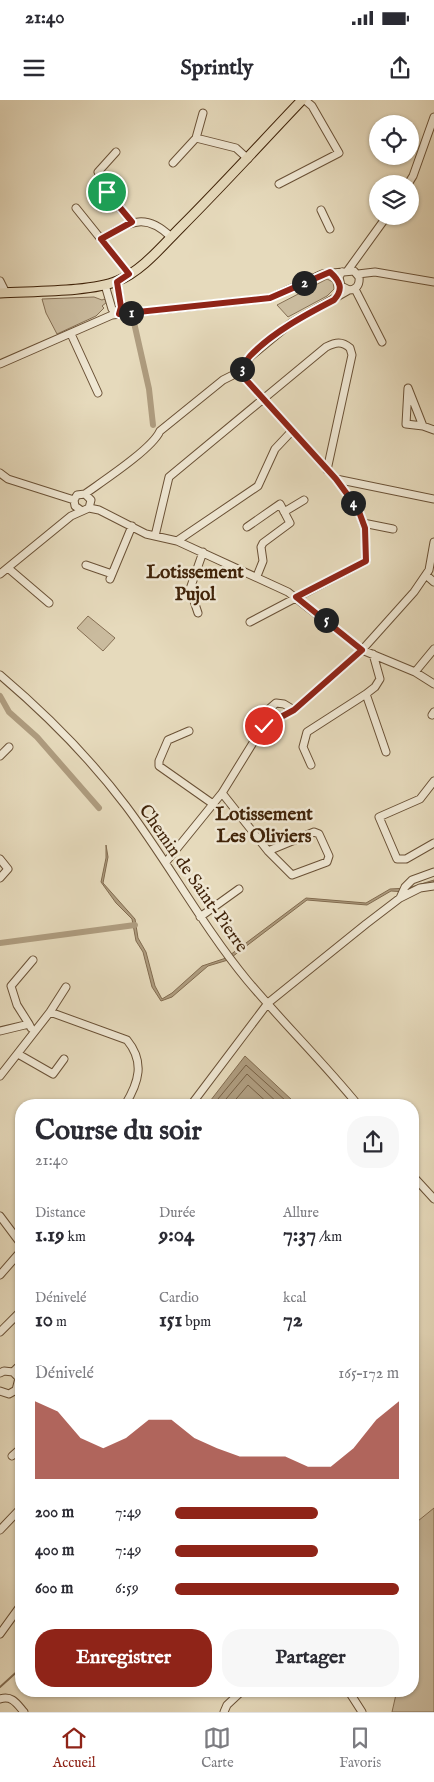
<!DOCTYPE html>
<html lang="fr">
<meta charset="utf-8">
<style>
:root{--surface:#fff;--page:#f7f7f7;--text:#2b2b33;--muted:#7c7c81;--line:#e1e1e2;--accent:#8f2418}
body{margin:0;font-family:"IM FELL English",serif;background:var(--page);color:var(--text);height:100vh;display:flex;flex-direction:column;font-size:19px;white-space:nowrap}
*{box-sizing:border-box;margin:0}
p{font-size:16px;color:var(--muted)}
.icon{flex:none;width:28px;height:28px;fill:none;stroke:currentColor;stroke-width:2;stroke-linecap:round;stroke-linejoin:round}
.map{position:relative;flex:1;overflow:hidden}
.details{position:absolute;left:15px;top:999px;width:404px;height:598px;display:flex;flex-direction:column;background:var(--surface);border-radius:20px;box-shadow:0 1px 4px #0004}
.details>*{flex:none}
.tools{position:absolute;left:369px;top:15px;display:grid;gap:10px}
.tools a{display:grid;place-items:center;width:50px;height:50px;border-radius:50%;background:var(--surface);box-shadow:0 1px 4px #0004;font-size:25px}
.pin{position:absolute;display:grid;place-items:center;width:42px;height:42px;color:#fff;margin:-21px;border:2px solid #fff;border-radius:50%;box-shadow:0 1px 5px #0007}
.km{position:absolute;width:25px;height:25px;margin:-12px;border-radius:50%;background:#222;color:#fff;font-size:14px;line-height:25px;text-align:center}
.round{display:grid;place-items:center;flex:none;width:52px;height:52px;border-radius:20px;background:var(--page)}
.headline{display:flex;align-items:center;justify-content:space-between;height:85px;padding:0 20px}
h1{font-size:28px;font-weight:700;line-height:38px}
.figures{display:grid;grid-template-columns:repeat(3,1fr);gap:8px;height:85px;padding:5px 20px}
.figures div{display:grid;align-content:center}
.figures b{font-size:21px;font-weight:700}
.figures small{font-size:14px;font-weight:400}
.figures p{font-size:14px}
.chart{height:140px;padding:10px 20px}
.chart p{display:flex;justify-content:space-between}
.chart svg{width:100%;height:90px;margin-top:5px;fill:var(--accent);opacity:.7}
.button{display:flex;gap:10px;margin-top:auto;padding:10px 20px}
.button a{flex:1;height:58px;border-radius:20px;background:var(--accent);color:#fff;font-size:20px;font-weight:700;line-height:58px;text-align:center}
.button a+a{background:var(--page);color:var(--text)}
ul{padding:0 20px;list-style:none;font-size:16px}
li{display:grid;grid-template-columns:80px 60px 1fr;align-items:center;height:38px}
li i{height:12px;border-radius:6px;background:var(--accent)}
.status{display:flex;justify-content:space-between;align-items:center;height:35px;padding:0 25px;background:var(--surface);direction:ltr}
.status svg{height:14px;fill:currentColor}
header{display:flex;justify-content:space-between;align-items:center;height:65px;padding:0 20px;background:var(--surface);font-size:22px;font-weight:700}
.menu{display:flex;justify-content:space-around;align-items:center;height:70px;border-top:1px solid var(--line);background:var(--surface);font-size:14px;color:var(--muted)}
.menu a{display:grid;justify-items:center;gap:2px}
.menu .active{color:var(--accent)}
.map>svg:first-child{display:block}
.green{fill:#cabb9e;stroke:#856f54}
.water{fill:#ae9c7f;stroke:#826c50}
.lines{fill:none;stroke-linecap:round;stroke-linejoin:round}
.shore{stroke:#776044;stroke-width:1}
.stream{stroke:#826c50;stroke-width:2}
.canal{stroke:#ae9c7f;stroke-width:6}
.minor-casing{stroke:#6a5136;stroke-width:9}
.major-casing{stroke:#402309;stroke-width:11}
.minor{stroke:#efe7d3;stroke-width:7}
.major{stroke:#e6dabc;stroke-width:9}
.route-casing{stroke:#fff;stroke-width:10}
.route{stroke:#8f2418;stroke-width:6}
.labels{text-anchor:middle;stroke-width:5;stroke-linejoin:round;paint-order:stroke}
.street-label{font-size:18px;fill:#402309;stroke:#efe7d3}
.neighbourhood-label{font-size:19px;font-weight:bold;fill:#402309;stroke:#efe7d3}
</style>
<div class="status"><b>21:40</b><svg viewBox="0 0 49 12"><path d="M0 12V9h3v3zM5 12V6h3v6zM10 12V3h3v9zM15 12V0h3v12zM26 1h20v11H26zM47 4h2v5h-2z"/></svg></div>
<header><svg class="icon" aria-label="menu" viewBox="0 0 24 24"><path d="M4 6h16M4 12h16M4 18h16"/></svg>Sprintly<svg class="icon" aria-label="share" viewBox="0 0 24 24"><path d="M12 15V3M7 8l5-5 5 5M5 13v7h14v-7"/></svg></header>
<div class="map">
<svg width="434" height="1612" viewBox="0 0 434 1612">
<rect width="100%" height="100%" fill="#e6dabc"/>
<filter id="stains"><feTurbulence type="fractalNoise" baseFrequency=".004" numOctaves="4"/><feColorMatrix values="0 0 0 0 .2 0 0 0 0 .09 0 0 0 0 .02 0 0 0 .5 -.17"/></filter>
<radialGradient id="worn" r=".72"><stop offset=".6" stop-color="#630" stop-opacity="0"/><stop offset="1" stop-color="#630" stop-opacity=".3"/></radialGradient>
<!-- green -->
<path class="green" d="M327 179 333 182 334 189 327 196 288 217 277 205Z
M94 197 102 200 104 199 107 202 102 206 104 208 96 216 57 234 46 213 42 199Z
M88 516 115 538 103 551 77 528Z
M434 1408V1612H392L397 1590H412L413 1425Z"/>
<!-- water -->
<path class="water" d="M106 745 108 757 103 783 135 819 138 838 146 852 155 886 162 899 172 893 202 866 226 858 306 798 366 803 390 789 408 788 434 780V782L406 792 391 791 367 805 307 800 228 860 208 866 172 897 161 901 152 887 143 852 136 841 132 819 116 803 101 782 106 758Z
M245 956 293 1001 290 1005H207Z"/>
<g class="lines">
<!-- shore -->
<path class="shore" d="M213 1005 246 965 286 1001V1005
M221 1005 247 974 280 1005
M231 1005 248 985 270 1005"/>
<!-- stream -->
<path class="stream" d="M0 1587 21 1568"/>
<!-- canal -->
<path class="canal" d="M133 218 149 289 153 325
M0 596 9 612 37 637 99 708
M0 843 135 825"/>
<defs>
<path id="minor" d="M196 38 203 13
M116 52 98 72 111 98 132 122
M173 63 196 38 236 48 248 59
M279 84 339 53 312 6 305 0
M408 84 413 76 434 17
M76 108 129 174
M321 110 330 129
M101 139C129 123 144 111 171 137
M348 170 387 116
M358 174 375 172 434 182
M0 181 6 193
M117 182 121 207 119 214
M105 185 112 209 119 214
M355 189 382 242
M71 234 98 293
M0 264 112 215 270 198 322 174 354 171 359 177C360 185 356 190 349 190L341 186 339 177 342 172
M239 272 336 379 358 409 365 428 366 461 250 522
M423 326 408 288 406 324 423 326 434 330
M0 373 8 379 74 400
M336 379 434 399
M89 408 99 410 146 434 177 441 288 492 362 550 415 572 434 584
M82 411 75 406 74 400 77 395 85 394C103 381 152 349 160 331L223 280 239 272 250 257 291 223 349 190
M284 412 304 400
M363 423 393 429
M247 427 280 404 290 423 263 443 261 447 263 461 257 476
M155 436 169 377 326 247C336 242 342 241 350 248L352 255 327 370
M177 441 258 386 275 349 291 332
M86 465 112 474
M8 468 49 503
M0 474 71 416 89 408 91 400 85 394
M426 475 434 482
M110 479 132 426
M198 513 190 489 203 452
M373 554 380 579 375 587 366 594 386 652
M415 572 434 549
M0 575C46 614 89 657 126 706 168 762 202 825 247 880 283 923 323 962 358 1005
M432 615 434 612
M268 623 269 609 276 603 284 604 294 610
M189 631 168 640 159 661V666L213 704
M0 656 9 647
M311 665 303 647 307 632 366 594
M434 681 420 699 379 717 397 759H406L434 743
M222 693 268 751 292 775 327 762 329 756 319 734 314 732 268 751
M0 759 8 769 0 778
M166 762 222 693 264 625 294 610 362 550 414 492 429 470 434 442
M400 798 420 788 434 786
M200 817 239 789
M50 912 127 940C145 962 139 982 125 1005
M29 924 17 905 11 886 33 860
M0 931 29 924 31 928
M18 954 53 974 64 959
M0 976 50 912 66 887
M191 1005 268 903 366 824 400 798 405 787 412 780 434 772
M412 1075 434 1099
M0 1116 21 1144
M0 1175 21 1151
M0 1232 21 1211
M13 1272 21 1264
M0 1273 4 1271 13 1272 19 1278 16 1290 9 1294 0 1291
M16 1290 21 1297
M12 1356 21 1348
M0 1430 21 1408
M0 1534 21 1505
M348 1590 362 1612
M0 1599C12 1595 17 1604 24 1612
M224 1612 227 1605 243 1590"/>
<path id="major" d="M0 193C30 191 92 192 117 181 142 171 162 146 181 127 222 86 262 42 302 0"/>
</defs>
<!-- minor casing -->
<use href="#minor" class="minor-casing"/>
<!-- major casing -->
<use href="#major" class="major-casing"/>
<!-- minor -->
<use href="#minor" class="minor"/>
<!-- major -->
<use href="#major" class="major"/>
</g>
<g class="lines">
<defs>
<path id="route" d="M107 92 132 122 101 139 129 174 117 182 121 207 119 214 270 198 330 172C340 181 344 189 334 200 305 215 273 232 250 256 246 261 243 267 239 272L336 379 358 409 365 428 366 461 296 497 362 550 294 610 264 626"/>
</defs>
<!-- route casing -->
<use href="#route" class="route-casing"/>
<!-- route -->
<use href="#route" class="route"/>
</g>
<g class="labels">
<!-- street labels -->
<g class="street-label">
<text transform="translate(194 778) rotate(55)" y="6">Chemin de Saint-Pierre</text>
</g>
<!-- neighbourhood labels -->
<g class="neighbourhood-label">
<text x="195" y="478">Lotissement<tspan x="195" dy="22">Pujol</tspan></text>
<text x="264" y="720">Lotissement<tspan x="264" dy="22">Les Oliviers</tspan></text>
</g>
</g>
<rect width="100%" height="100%" filter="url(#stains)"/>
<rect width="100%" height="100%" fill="url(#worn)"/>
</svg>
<div class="tools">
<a><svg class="icon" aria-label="locate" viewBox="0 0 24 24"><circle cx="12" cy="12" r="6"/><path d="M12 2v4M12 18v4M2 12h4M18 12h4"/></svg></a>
<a><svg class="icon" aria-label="layers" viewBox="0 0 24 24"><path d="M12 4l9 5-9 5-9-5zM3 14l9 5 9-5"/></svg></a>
</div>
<div class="pin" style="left:107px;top:92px;background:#1e9e55"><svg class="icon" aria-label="arrive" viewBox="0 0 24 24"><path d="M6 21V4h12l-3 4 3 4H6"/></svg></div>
<div class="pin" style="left:264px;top:626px;background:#d93025"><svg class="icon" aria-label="check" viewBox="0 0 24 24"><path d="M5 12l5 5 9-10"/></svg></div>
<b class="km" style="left:131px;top:213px">1</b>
<b class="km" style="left:304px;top:183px">2</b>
<b class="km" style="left:242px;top:269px">3</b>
<b class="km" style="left:353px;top:403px">4</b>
<b class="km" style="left:326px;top:520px">5</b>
<section class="details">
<div class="headline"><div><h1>Course du soir</h1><p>21:40</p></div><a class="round"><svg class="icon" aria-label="share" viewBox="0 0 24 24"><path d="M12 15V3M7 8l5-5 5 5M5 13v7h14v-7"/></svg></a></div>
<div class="figures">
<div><p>Distance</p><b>1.19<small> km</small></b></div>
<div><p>Durée</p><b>9:04</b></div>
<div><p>Allure</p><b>7:37<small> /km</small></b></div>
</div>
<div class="figures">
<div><p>Dénivelé</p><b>10<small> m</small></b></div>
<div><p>Cardio</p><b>151<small> bpm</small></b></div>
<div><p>kcal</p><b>72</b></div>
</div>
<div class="chart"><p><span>Dénivelé</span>165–172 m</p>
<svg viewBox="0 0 160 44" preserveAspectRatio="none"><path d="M0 44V6L10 11L20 24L30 29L40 24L50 15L60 15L70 24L80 29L90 33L100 33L110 33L120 38L130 38L140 29L150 15L160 6V44z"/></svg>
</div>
<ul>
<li><b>200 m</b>7:49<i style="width:64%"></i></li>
<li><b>400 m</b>7:49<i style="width:64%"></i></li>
<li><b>600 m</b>6:59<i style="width:100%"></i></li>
</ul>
<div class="button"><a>Enregistrer</a><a>Partager</a></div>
</section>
</div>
<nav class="menu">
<a class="active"><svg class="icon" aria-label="home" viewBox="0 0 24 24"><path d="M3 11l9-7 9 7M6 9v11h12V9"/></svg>Accueil</a>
<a><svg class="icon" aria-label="map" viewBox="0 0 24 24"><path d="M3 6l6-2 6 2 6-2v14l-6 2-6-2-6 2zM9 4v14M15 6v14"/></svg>Carte</a>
<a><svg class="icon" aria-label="saved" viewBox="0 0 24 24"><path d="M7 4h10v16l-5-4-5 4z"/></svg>Favoris</a>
</nav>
